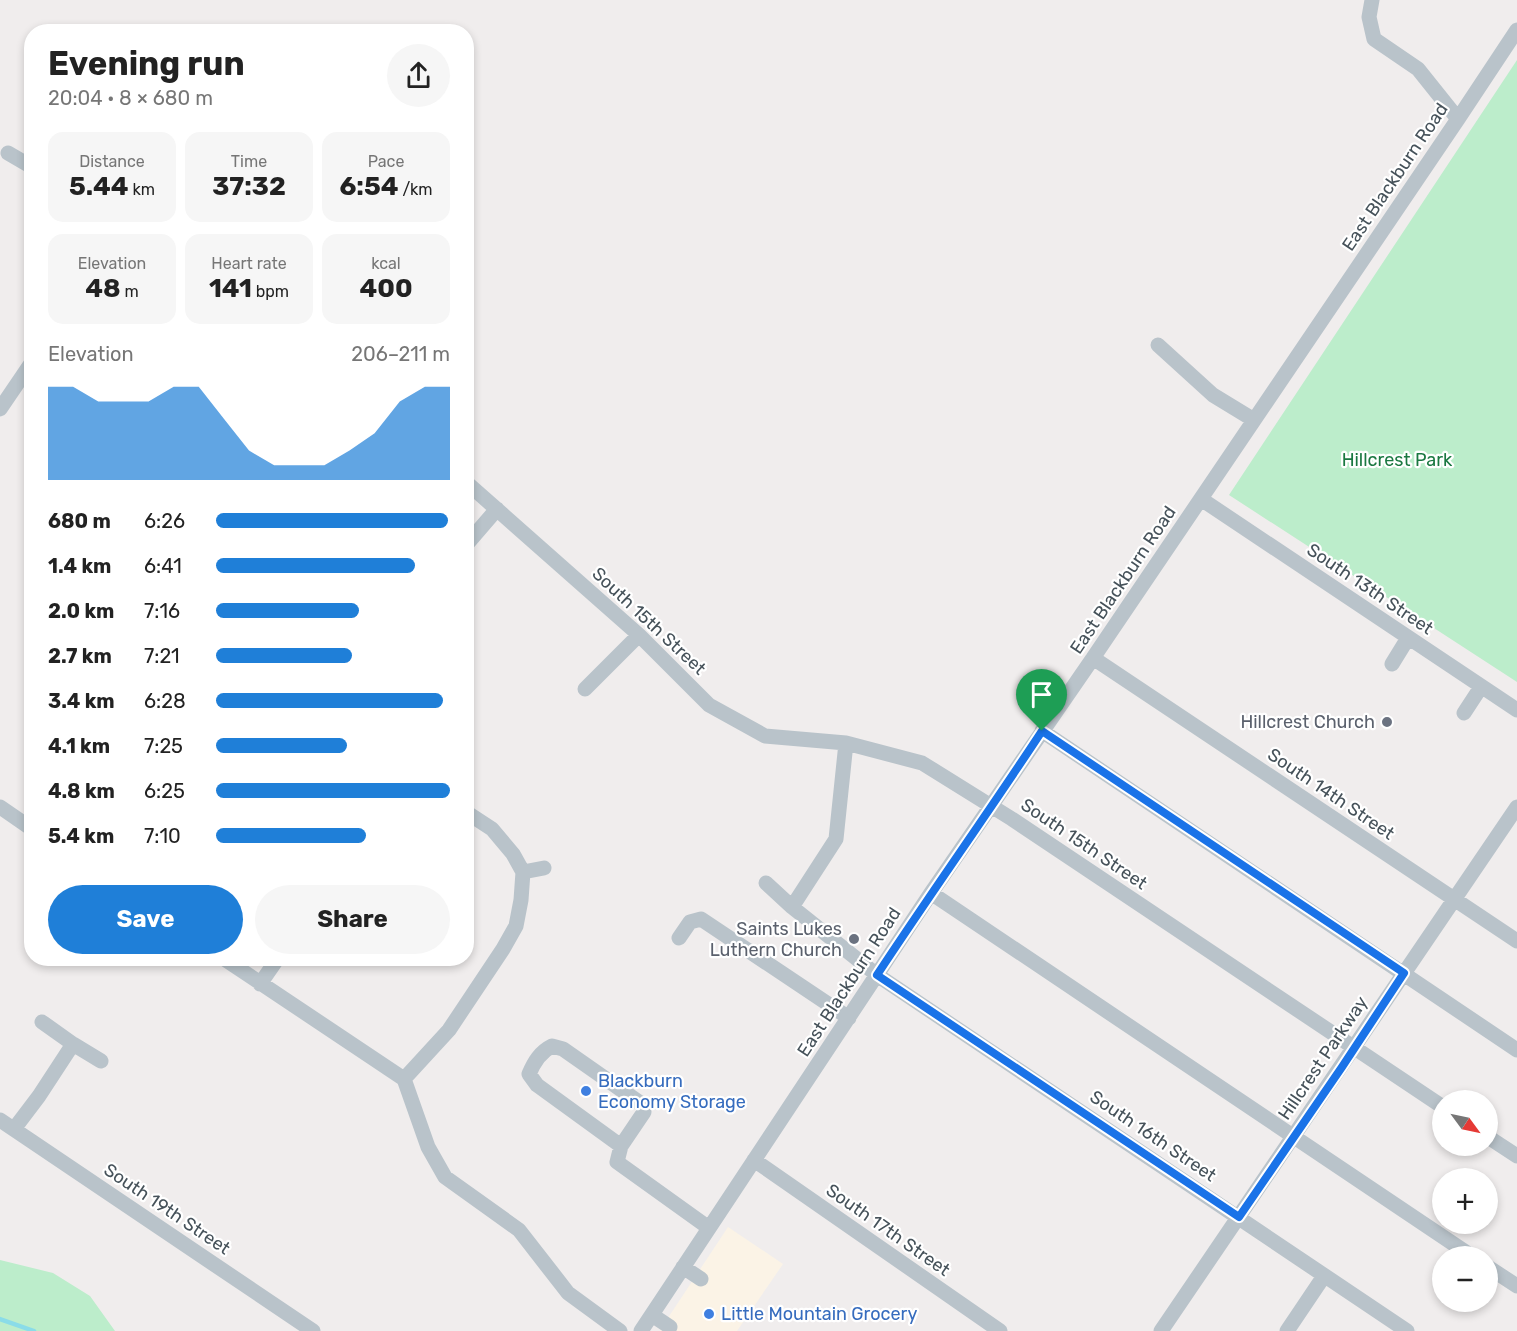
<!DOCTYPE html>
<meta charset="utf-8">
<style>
:root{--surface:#fff;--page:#f6f6f6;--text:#222;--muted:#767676;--accent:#1f7fd8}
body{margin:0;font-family:Rubik,sans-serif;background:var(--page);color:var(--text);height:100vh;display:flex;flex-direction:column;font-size:22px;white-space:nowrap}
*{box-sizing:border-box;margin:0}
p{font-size:20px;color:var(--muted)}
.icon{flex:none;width:33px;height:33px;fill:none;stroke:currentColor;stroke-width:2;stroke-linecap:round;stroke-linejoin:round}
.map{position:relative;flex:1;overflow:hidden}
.drawer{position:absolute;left:24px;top:24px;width:450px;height:942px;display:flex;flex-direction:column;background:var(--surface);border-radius:24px;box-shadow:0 3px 9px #0003}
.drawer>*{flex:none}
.needle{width:39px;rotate:123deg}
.buttons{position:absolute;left:1432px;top:1090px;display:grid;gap:12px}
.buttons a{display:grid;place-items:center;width:66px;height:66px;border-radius:50%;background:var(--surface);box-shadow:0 3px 9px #0003;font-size:30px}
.pin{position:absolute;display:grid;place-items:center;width:51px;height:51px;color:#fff;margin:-62px -26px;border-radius:50% 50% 50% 0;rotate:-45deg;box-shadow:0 0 6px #0007}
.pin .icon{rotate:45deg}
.round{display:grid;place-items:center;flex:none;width:63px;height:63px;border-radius:32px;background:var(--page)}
.head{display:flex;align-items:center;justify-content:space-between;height:102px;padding:0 24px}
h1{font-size:33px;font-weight:700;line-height:45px}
.figures{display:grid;grid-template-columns:repeat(3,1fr);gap:9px;height:102px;padding:6px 24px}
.figures div{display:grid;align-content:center;border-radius:15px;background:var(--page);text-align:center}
.figures b{font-size:26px;font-weight:700}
.figures small{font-size:16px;font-weight:400}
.figures p{font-size:16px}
.chart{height:168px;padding:12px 24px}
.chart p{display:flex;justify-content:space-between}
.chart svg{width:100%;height:108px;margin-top:6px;fill:var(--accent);opacity:.7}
.primary-button{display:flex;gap:12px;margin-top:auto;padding:12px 24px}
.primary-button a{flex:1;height:69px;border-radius:36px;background:var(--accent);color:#fff;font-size:24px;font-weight:700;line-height:69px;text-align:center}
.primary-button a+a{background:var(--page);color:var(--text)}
ul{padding:0 24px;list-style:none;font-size:20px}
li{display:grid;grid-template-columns:96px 72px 1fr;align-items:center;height:45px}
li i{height:15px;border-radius:8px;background:var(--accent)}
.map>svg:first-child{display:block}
.commercial{fill:#fbf3e6}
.green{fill:#bcedcb}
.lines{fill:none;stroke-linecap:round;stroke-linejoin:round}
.stream{stroke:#8adce8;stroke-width:4.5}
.minor{stroke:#b9c3ca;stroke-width:15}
.route-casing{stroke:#fff;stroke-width:12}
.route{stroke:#1a73e8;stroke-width:8}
.worship-dot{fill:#6b7280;stroke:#fff;stroke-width:2}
.shop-dot{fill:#3f7fe0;stroke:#fff;stroke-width:2}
.labels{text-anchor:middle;stroke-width:4.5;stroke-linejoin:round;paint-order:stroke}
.street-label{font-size:18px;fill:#46525a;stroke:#fff}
.park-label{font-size:18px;fill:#1a7841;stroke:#fff}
.worship-label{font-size:18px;fill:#5b616d;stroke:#fff;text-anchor:end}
.shop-label{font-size:18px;fill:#366cbe;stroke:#fff;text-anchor:start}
</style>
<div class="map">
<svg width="1517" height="1331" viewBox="0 0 1517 1331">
<rect width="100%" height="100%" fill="#f0eded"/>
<!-- commercial -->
<path class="commercial" d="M728 1227 783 1264 737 1331H661L660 1330Z"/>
<!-- green -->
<path class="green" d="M1517 60V682L1229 495Z
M0 1260 53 1273 90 1296 115 1331H0Z"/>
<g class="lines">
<!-- stream -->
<path class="stream" d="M0 1319 34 1331"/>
<!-- minor -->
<path class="minor" d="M1372 0 1369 17 1374 39 1418 69 1458 119
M8 153 32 167
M1158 345 1213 395 1254 420
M0 409 32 362
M466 482 639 635 709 705 765 736 846 743 922 763 1012 819 1443 1107
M1201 499 1517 710
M466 545 497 509
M1093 658 1517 941
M1392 664 1408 638
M585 689 639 635
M1464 713 1481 687
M1042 731 1517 1050
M0 807 32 829
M523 872 544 868
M766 883 792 907 877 975 1407 1331
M931 893 1473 1257
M792 907 836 839 846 743
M679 938 690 922 701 919 849 1018
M223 958 404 1079 428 1147 445 1177 519 1230 568 1293 620 1331
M260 984 278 958
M73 1044 101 1061
M404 1079 449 1030 503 949 516 926 521 900 523 872 513 854 492 829 466 812
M0 1120 313 1331
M14 1129 39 1096 73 1044 42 1022
M1488 1137 1517 1156
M621 1146 644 1112 643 1105 563 1049 552 1046C540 1052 534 1062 529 1074L537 1085 621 1146 617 1162 709 1228
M754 1160 1000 1331
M683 1267 701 1279
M1488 1267 1517 1286
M652 1315 670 1327
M641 1331 931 893 1093 658 1458 119 1517 30
M1161 1331 1517 807
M1287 1331 1324 1276"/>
</g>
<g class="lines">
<defs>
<path id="route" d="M1042 731 1404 973 1342 1067 1239 1217 877 975C931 893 988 813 1042 731Z"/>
</defs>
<!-- route casing -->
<use href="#route" class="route-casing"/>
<!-- route -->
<use href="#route" class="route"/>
</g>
<!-- markers -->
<g class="worship-dot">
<circle cx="1387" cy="722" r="6"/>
<circle cx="854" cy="939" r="6"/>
</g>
<g class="shop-dot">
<circle cx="586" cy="1091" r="6"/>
<circle cx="709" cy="1314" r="6"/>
</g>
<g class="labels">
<!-- street labels -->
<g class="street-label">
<text transform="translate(1395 177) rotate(-56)" y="6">East Blackburn Road</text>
<text transform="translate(1123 580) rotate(-56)" y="6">East Blackburn Road</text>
<text transform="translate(1370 589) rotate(34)" y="6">South 13th Street</text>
<text transform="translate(649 621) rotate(43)" y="6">South 15th Street</text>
<text transform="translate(1331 794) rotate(34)" y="6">South 14th Street</text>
<text transform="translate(1084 844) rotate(34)" y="6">South 15th Street</text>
<text transform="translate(849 982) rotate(-57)" y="6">East Blackburn Road</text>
<text transform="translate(1323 1058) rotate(-56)" y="6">Hillcrest Parkway</text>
<text transform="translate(1153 1136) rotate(34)" y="6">South 16th Street</text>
<text transform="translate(167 1209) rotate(34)" y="6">South 19th Street</text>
<text transform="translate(888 1230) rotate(35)" y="6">South 17th Street</text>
</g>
<!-- park labels -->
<g class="park-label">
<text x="1397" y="466">Hillcrest Park</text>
</g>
<!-- worship labels -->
<g class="worship-label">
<text x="1375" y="728">Hillcrest Church</text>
<text x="842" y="935">Saints Lukes<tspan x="842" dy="21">Luthern Church</tspan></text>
</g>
<!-- shop labels -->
<g class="shop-label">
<text x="598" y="1087">Blackburn<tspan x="598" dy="21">Economy Storage</tspan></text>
<text x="721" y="1320">Little Mountain Grocery</text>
</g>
</g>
</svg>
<div class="buttons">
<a><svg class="needle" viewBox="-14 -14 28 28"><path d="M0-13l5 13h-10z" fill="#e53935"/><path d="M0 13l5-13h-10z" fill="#767676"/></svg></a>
<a>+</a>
<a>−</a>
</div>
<div class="pin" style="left:1042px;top:731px;background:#1e9e55"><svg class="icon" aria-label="arrive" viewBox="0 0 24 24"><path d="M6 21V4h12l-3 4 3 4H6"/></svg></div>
<section class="drawer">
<div class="head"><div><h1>Evening run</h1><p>20:04 · 8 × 680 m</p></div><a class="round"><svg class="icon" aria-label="share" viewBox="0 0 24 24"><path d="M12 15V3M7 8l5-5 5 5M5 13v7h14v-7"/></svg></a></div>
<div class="figures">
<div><p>Distance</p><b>5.44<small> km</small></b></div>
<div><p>Time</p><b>37:32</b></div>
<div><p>Pace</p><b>6:54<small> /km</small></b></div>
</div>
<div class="figures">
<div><p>Elevation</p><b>48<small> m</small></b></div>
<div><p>Heart rate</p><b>141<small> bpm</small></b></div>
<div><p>kcal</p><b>400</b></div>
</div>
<div class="chart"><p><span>Elevation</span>206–211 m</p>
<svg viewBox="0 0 160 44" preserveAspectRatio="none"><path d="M0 44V6L10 6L20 12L30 12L40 12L50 6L60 6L70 19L80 32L90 38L100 38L110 38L120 32L130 25L140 12L150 6L160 6V44z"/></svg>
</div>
<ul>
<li><b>680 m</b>6:26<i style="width:99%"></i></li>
<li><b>1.4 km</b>6:41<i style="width:85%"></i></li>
<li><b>2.0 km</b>7:16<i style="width:61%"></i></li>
<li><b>2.7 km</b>7:21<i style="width:58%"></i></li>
<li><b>3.4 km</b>6:28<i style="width:97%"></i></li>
<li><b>4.1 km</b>7:25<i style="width:56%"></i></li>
<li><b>4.8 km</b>6:25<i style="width:100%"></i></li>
<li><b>5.4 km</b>7:10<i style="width:64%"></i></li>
</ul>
<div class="primary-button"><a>Save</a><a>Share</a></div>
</section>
</div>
